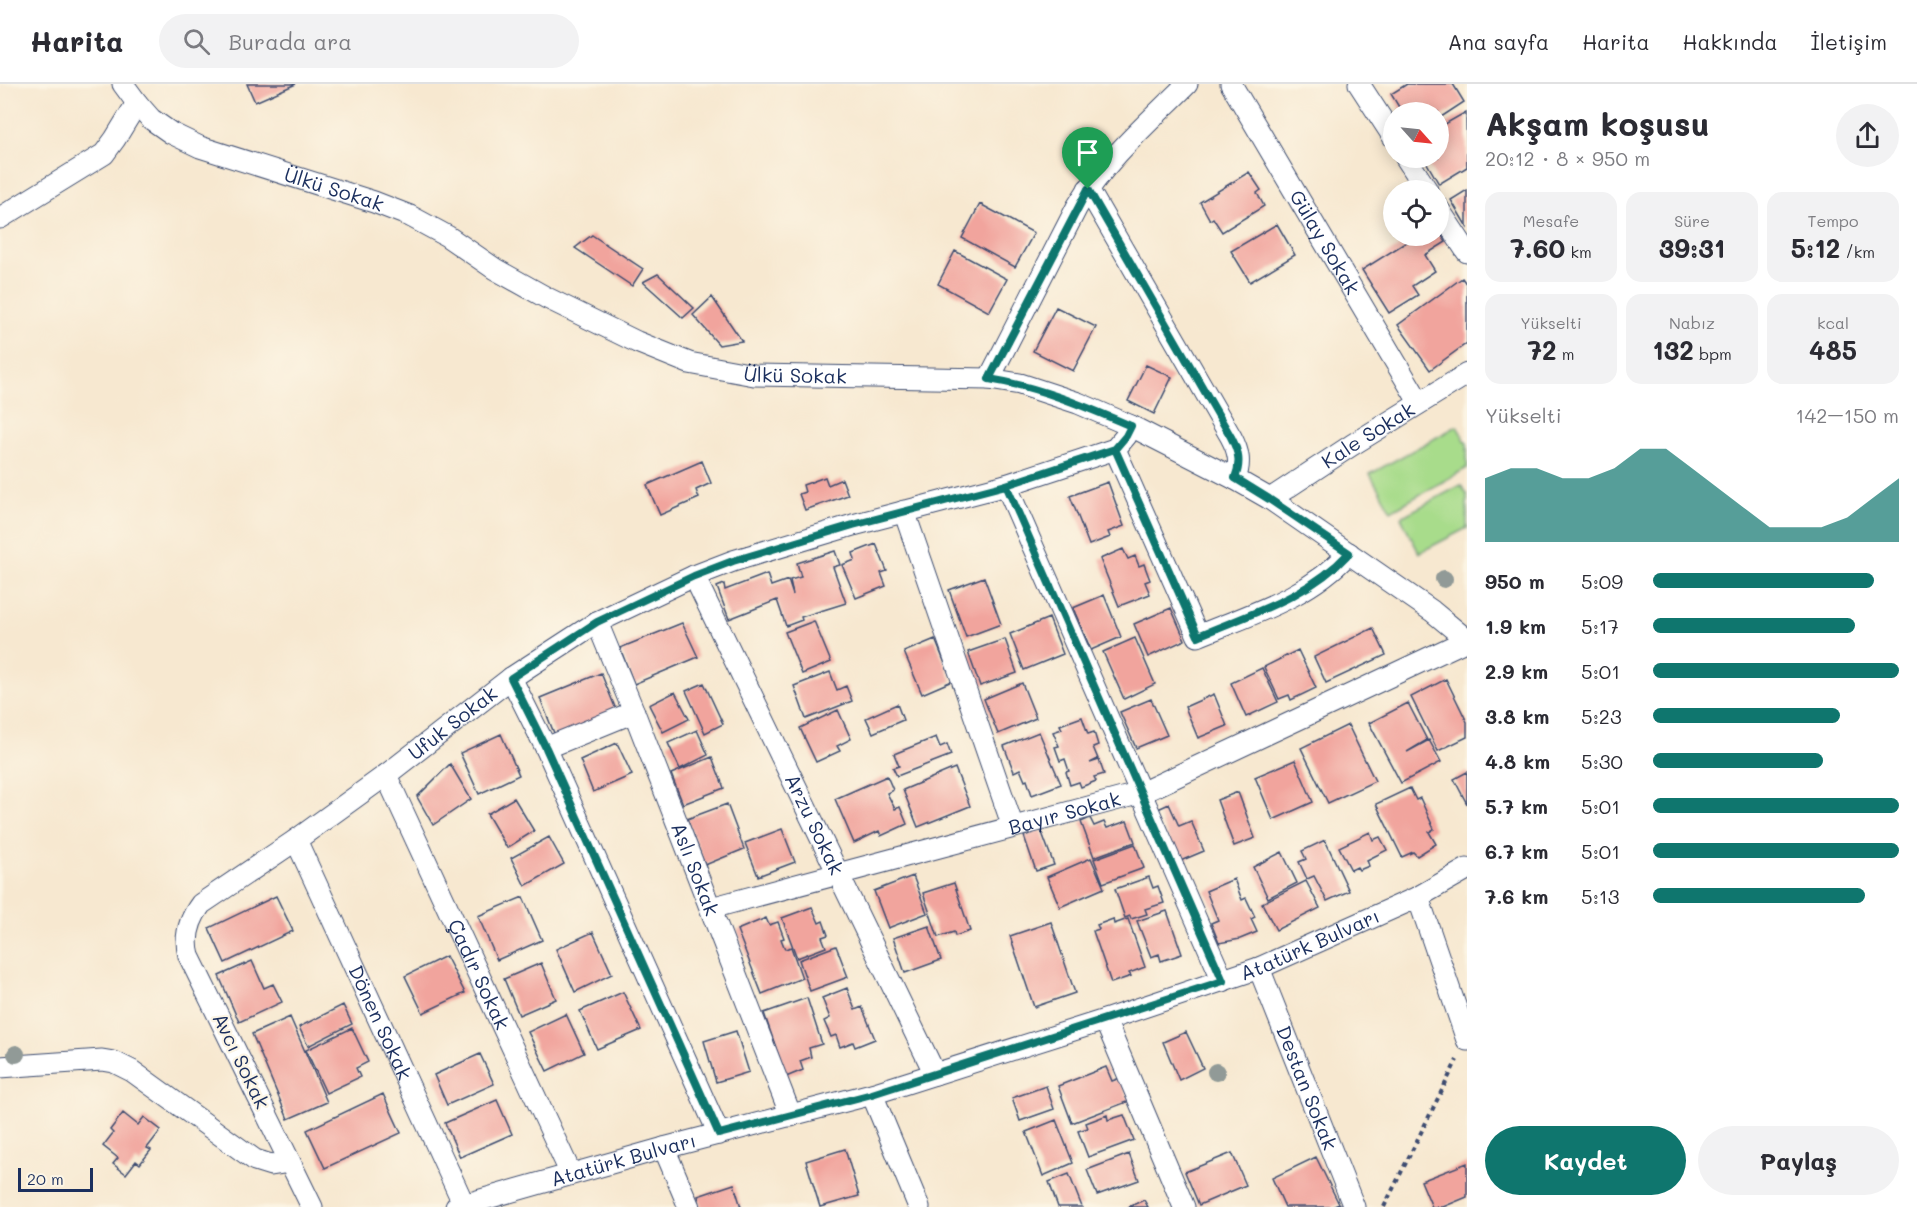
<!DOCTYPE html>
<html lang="tr">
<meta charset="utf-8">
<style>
:root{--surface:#fff;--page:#f2f2f3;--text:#2b2b33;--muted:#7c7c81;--line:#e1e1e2;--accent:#0f766e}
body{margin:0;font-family:Mali,sans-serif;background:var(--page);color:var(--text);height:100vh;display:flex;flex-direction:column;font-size:22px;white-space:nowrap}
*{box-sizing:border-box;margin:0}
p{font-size:20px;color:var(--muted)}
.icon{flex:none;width:33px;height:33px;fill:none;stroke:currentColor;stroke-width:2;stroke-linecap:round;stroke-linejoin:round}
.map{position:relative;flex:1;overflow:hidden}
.drawer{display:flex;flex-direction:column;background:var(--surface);width:450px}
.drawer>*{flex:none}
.needle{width:39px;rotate:117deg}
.buttons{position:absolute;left:1383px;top:18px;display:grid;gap:12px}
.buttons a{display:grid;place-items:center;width:66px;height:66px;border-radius:50%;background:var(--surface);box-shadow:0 3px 15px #0003;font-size:30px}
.scale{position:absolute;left:18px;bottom:15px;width:75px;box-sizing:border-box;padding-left:6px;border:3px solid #1b2f5e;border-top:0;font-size:16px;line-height:21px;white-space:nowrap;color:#1b2f5e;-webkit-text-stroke:4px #fcf5e5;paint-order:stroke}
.pin{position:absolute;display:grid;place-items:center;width:51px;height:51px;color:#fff;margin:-62px -26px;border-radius:50% 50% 50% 0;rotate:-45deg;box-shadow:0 0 6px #0007}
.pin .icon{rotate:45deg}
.round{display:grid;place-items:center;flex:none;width:63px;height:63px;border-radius:32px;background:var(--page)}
.overview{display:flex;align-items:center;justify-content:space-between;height:102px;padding:0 18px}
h1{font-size:33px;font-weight:800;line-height:45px}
.figures{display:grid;grid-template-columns:repeat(3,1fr);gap:9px;height:102px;padding:6px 18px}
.figures div{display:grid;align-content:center;border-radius:15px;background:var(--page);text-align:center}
.figures b{font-size:26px;font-weight:800}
.figures small{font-size:16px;font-weight:400}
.figures p{font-size:16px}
.chart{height:168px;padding:12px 18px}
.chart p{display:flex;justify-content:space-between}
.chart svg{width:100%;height:108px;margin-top:6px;fill:var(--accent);opacity:.7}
.primary-button{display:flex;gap:12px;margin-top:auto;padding:12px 18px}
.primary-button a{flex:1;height:69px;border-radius:36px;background:var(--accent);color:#fff;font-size:24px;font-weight:800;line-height:69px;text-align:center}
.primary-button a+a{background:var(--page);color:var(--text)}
ul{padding:0 18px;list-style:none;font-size:20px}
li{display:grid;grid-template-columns:96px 72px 1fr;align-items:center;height:45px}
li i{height:15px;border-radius:8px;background:var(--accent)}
header{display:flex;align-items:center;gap:36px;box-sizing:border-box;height:84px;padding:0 30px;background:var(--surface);border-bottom:2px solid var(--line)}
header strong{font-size:28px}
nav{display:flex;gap:33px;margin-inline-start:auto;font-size:21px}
.search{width:420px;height:54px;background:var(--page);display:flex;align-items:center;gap:15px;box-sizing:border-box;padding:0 21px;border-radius:33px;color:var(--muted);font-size:22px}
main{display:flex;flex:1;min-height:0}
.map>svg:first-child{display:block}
.green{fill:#a8dc8b;stroke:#628674;stroke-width:1.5}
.building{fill:#f1a49d}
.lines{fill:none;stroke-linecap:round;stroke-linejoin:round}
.minor-casing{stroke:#3c4b6f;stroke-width:23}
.path{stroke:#3c4b6f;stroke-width:4;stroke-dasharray:4.5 4.5;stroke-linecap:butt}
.minor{stroke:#fff;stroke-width:21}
.tree{fill:#919a97}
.route-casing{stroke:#fff;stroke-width:12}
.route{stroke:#0f766e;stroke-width:8}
.labels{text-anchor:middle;stroke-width:4.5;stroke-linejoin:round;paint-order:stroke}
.street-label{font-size:20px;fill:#1b2f5e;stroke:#fcf5e5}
</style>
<header>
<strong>Harita</strong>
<div class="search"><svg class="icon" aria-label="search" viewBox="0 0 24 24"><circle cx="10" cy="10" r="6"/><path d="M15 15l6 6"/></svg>Burada ara</div>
<nav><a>Ana sayfa</a><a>Harita</a><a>Hakkında</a><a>İletişim</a></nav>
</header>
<main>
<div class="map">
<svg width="1467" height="1123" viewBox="0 0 1467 1123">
<rect width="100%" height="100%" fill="#fcf5e5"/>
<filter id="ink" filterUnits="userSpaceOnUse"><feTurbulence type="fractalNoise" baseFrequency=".0167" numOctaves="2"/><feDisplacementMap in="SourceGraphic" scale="12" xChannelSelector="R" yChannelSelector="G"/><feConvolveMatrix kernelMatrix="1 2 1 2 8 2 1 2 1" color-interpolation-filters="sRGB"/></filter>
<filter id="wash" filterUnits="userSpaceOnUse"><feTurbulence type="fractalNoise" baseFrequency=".008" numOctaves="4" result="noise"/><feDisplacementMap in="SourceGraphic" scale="24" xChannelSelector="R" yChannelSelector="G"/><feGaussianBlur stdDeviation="1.35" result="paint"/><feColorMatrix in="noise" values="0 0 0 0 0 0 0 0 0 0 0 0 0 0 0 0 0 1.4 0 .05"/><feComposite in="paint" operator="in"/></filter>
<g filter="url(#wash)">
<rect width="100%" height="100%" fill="#f7e8d0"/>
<!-- green -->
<path class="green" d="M1457 342 1467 360V384L1391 427 1370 390Z
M1461 401 1467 412V444L1419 469 1401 433Z"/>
<g id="blocks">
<!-- building -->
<path class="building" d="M247 0H296L255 18Z
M1407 0H1453L1464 18 1438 35V28H1402L1391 10Z
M1466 28 1467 83 1439 100 1424 74H1438V44Z
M1249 88 1261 106 1257 109 1264 122 1222 148 1213 134 1210 136 1200 118Z
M1467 106V143L1451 116Z
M980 120 1034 149 1015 183 962 154Z
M1277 140 1295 171 1250 198 1231 167Z
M1438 146 1446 158 1425 171 1435 187 1412 202 1418 211 1389 229 1362 186 1413 154 1411 152H1438Z
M592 151 643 185 632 202 575 164Z
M955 167 1007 195 989 228 938 200Z
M658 190 694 224 683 234 643 198Z
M1462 194 1467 201V259L1430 286 1398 241Z
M712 213 742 257 719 261 693 231Z
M1056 223 1096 243 1073 287 1033 267Z
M1146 281 1172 293 1154 330 1128 317Z
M702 377 711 399 696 406 699 414 660 431 647 401Z
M825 393 828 401 842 395 848 411 805 426 799 410 805 408 803 401Z
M1108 398 1124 442 1108 448 1110 453 1089 461 1070 412Z
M876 460 887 487 881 489 886 502 856 514 842 481 855 476 853 469Z
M1123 465 1128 475 1135 472 1139 482 1144 480 1150 496 1145 498 1150 510 1119 522 1100 475Z
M835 467 840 481 833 483 846 519 801 533 802 536 786 542 777 516 729 535 717 503 724 500 725 506 767 490 771 502 788 496 793 511 790 496 801 493 797 479Z
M984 493 1001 540 966 553 949 506Z
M1104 511 1121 553 1091 566 1073 524Z
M1171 524 1185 556 1148 573 1134 540Z
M1049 534 1063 570 1024 586 1010 550Z
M814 537 831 578 802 590 785 548Z
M682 539 698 573 634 600 620 564Z
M1373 544 1386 571 1326 599 1314 573Z
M1135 554 1155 600 1124 615 1103 568Z
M935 555 952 597 922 610 904 568Z
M1005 555 1017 589 980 602 968 568Z
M1298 566 1316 604 1291 616 1289 611 1279 615 1264 583Z
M1262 584 1278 618 1246 633 1231 599Z
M830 588 837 606 846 602 852 617 806 635 794 602Z
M601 589 617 628 556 654 540 614Z
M1446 595 1467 638V653L1438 667 1411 613Z
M704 599 723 640 705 649 686 607Z
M1022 599 1036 634 998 650 984 615Z
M675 608 689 635 663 648 649 621Z
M1214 610 1227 642 1198 654 1185 623Z
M1151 615 1167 651 1136 664 1120 628Z
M1408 619 1427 656 1407 668 1429 656 1441 678 1401 699 1369 639Z
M897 620 903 636 873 649 866 634Z
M838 626 851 655 837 662 840 667 816 678 800 644Z
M1082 633 1088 650 1094 648 1098 661 1093 663 1098 675 1090 679 1099 676 1104 690 1094 693 1096 697 1081 703 1079 698 1070 701 1066 688 1069 687 1065 675 1060 677 1055 663 1059 662 1053 648 1062 645 1060 641Z
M1348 641 1375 697 1328 719 1301 664Z
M697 646 708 671 680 685 668 659Z
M1039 648 1061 700 1032 711 1027 696 1025 697 1020 685 1014 688 1004 662Z
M501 650 519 691 479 710 460 669Z
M936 653 940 663 947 660 951 671 897 692 893 684 899 682 894 670Z
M617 659 632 691 593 708 580 676Z
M712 673 724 704 683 720 671 690Z
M1295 676 1313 718 1273 736 1255 693Z
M450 680 471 715 433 741 417 713Z
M955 684 970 722 918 743 903 706Z
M1467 688V720L1454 695Z
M887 692 893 706 887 709 895 725 900 723 907 740 881 752 879 747 854 759 835 715Z
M1410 704 1416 716 1420 714 1434 745 1429 748 1436 760 1417 772 1413 768 1402 773 1376 720Z
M1238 708 1255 754 1234 762 1217 716Z
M514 714 534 747 507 764 487 730Z
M727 720 744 765 705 781 687 735Z
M1169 720 1179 742 1191 737 1204 767 1178 778 1156 726Z
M1090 734 1094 742 1104 738 1107 744 1127 737 1135 758 1094 773 1081 738Z
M782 745 795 778 758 792 745 759Z
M1041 746 1054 781 1036 787 1024 752Z
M1370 748 1373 756 1380 753 1387 766 1367 776 1369 782 1359 786 1357 783 1351 786 1339 763Z
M549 753 564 780 525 802 511 774Z
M1325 756 1349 807 1327 817 1314 792 1307 795 1299 778 1306 775 1302 767Z
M1135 760 1144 784 1103 799 1094 775Z
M1282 768 1297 799 1268 814 1253 783Z
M1091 774 1104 804 1060 823 1047 793Z
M913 792 927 829 888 844 874 807Z
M1149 793 1153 804 1158 802 1164 819 1145 825 1147 830 1131 835 1130 832 1125 834 1115 805Z
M1234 795 1242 816 1246 814 1255 833 1251 835 1257 848 1240 855 1219 859 1211 839 1218 836 1206 807Z
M1306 797 1320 824 1276 846 1262 819Z
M954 799 970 847 955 852 954 848 938 853 923 809Z
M276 812 293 847 225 879 209 844Z
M523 813 542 856 497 876 478 832Z
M812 823 819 839 823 837 828 851 822 853 826 863 797 874 782 834Z
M1167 827 1182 870 1161 877 1159 870 1151 873 1137 837Z
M766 834 769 841 778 838 784 854 781 855 785 865 791 863 802 894 762 910 737 846Z
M1113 835 1114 840 1128 835 1145 883 1129 889 1131 892 1111 899 1093 847 1099 845 1097 841Z
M1051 838 1075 909 1034 923 1010 852Z
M929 842 941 876 905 889 893 854Z
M593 848 612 890 575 908 556 865Z
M836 862 848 893 810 907 799 876Z
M446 872 465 909 423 929 405 892Z
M252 877 264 904 273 900 282 918 239 938 219 892Z
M541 879 556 915 519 931 504 895Z
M847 904 855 926 862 923 875 955 855 963 853 958 840 963 836 951 831 953 824 937 830 934 822 914Z
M623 908 641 946 597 965 580 927Z
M807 914 822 960 809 964 811 973 800 977 803 986 786 993 764 929Z
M343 921 352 940 308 962 299 943Z
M566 930 584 969 547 987 528 948Z
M290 933 327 1018 288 1035 252 950Z
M352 944 368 978 356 984 360 993 326 1009 306 966Z
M736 947 749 988 716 998 704 957Z
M1186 948 1203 984 1179 996 1163 958Z
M480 970 494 1000 447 1021 434 991Z
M1106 983 1112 997 1120 994 1129 1017 1072 1039 1058 1002Z
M1046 1002 1054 1025 1020 1037 1012 1014Z
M383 1010 401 1049 325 1084 307 1046Z
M497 1016 512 1050 460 1073 445 1039Z
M123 1029 138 1041 144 1033 161 1046 147 1064 151 1066 140 1080 136 1077 126 1090 113 1080 118 1074 103 1062 113 1049 110 1046Z
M1107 1031 1108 1036 1124 1031 1134 1056 1088 1073 1078 1047 1088 1044 1086 1039Z
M1056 1036 1073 1079 1043 1092 1026 1048Z
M845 1065 859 1112 820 1123 806 1077Z
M1232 1069 1246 1101 1199 1121 1185 1088Z
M1129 1070 1139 1096 1097 1111 1087 1086Z
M1316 1073 1339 1120 1332 1123H1285L1272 1094Z
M1467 1079V1113L1443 1123H1432L1421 1097Z
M1069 1090 1082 1123H1058L1049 1098Z
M734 1100 741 1123H701L698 1112Z
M1144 1116 1148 1123H1128Z"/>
</g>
</g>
<g filter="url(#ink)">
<use href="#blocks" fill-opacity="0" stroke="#3c4b6f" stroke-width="1.5"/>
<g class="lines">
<defs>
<g id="minor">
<path id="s1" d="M123 0 137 19 151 35 171 49 200 63 374 118 410 132 447 152 495 185 547 214 637 258 689 279 754 291 989 295 1020 300 1078 319 1131 342 1235 395 1270 415 1432 527 1467 556"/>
<path id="s2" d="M1231 0 1419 318"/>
<path d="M1359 0 1394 54"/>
<path d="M1406 74 1427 106"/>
<path d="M1088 105 1231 353C1239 368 1241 379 1235 395"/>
<path d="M1438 124 1467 168"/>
<path d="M0 134 104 70 115 55 137 19"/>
<path d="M989 295 1077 123C1106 75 1148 39 1187 0"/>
<path d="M1115 365 1198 552C1251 530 1309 513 1349 469"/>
<path d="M1006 401 1223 897"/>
<path id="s3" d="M1270 415 1352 361 1467 290"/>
<path d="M904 427 1013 743"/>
<path id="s4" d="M694 492 935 990"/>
<path id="s5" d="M597 538 634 628 791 1032"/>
<path d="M511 594 546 664 719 1050"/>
<path d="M546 664 634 628"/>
<path id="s6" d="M386 691 571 1090"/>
<path id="s7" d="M296 756 465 1123"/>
<path d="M1418 813 1467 956"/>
<path id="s8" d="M711 824 1141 709 1467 556"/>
<path id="s9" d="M1259 884 1354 1123"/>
<path d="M1105 936 1184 1123"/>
<path d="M0 983 102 976 114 978 132 987 255 1076 271 1081 290 1078"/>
<path d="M872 1010 919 1123"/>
<path d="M664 1064 689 1123"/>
<path id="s10" d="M312 1123 189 872C184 853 189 836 201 820L296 756 386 691 511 594 597 538 694 492 733 477 853 441 1006 401 1115 365 1126 352 1131 342"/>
<path id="s11" d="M456 1123 664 1064 872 1010 1105 936 1259 884 1418 813 1467 785"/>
</g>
</defs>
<!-- minor casing -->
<use href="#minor" class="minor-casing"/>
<!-- path -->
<path class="path" d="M1384 1123 1457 976"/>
<!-- minor -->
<use href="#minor" class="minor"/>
</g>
<!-- trees -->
<g class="tree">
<circle cx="1444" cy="495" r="9"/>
<circle cx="16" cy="970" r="9"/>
<circle cx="1216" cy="988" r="9"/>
</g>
</g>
<g class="lines" filter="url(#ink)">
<defs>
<path id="route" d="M1088 105 989 295C1040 303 1084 322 1131 342L1126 352 1115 365 1006 401 853 441 733 477 694 492 597 538 511 594 546 664 719 1050 872 1010 1223 897 1006 401 1115 365 1198 552C1252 529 1309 513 1349 469L1269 415 1235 394C1241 379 1239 368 1231 353L1088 105"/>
</defs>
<!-- route casing -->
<use href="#route" class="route-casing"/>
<!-- route -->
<use href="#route" class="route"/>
</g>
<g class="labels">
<!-- street labels -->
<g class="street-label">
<text dy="7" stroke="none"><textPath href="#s1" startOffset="242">Ülkü Sokak</textPath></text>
<text dy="7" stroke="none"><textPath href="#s2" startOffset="184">Gülay Sokak</textPath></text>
<text dy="7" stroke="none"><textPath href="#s1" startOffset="746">Ülkü Sokak</textPath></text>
<text dy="7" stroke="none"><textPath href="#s3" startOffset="117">Kale Sokak</textPath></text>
<text dy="7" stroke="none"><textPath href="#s10" startOffset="645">Ufuk Sokak</textPath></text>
<text dy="7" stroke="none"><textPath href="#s8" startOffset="366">Bayır Sokak</textPath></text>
<text dy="7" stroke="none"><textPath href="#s4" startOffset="276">Arzu Sokak</textPath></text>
<text dy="7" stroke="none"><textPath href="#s5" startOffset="266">Aslı Sokak</textPath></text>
<text dy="7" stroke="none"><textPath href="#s11" startOffset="894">Atatürk Bulvarı</textPath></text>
<text dy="7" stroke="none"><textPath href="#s6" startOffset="220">Çadır Sokak</textPath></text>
<text dy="7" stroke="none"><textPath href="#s7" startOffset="201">Dönen Sokak</textPath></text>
<text transform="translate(241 977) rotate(64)" y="7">Avcı Sokak</text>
<text dy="7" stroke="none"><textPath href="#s9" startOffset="129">Destan Sokak</textPath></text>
<text dy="7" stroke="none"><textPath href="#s11" startOffset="174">Atatürk Bulvarı</textPath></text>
</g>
</g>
</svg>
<div class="buttons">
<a><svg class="needle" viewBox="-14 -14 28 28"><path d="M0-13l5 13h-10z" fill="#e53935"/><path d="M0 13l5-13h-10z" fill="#7c7c81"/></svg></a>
<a><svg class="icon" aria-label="locate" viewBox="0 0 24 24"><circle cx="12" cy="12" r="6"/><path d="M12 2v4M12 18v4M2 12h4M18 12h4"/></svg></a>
</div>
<div class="scale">20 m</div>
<div class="pin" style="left:1088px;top:105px;background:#1e9e55"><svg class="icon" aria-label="arrive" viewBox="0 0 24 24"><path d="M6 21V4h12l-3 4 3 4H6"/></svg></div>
</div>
<section class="drawer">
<div class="overview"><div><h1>Akşam koşusu</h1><p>20:12 · 8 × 950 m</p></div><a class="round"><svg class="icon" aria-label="share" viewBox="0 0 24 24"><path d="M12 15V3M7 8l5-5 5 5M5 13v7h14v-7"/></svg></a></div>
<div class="figures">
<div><p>Mesafe</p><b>7.60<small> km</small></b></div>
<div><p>Süre</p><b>39:31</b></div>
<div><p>Tempo</p><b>5:12<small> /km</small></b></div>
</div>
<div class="figures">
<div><p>Yükselti</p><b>72<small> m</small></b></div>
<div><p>Nabız</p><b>132<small> bpm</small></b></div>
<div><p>kcal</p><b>485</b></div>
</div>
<div class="chart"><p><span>Yükselti</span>142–150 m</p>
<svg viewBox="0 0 160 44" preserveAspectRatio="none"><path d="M0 44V18L10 14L20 14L30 18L40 18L50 14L60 6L70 6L80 14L90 22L100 30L110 38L120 38L130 38L140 34L150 26L160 18V44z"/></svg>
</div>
<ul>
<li><b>950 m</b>5:09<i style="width:90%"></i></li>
<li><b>1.9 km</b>5:17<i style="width:82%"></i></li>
<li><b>2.9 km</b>5:01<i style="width:100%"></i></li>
<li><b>3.8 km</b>5:23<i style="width:76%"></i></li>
<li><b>4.8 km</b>5:30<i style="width:69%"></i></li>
<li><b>5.7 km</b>5:01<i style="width:100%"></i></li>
<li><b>6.7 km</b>5:01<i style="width:100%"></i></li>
<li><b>7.6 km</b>5:13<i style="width:86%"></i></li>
</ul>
<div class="primary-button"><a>Kaydet</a><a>Paylaş</a></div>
</section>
</main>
